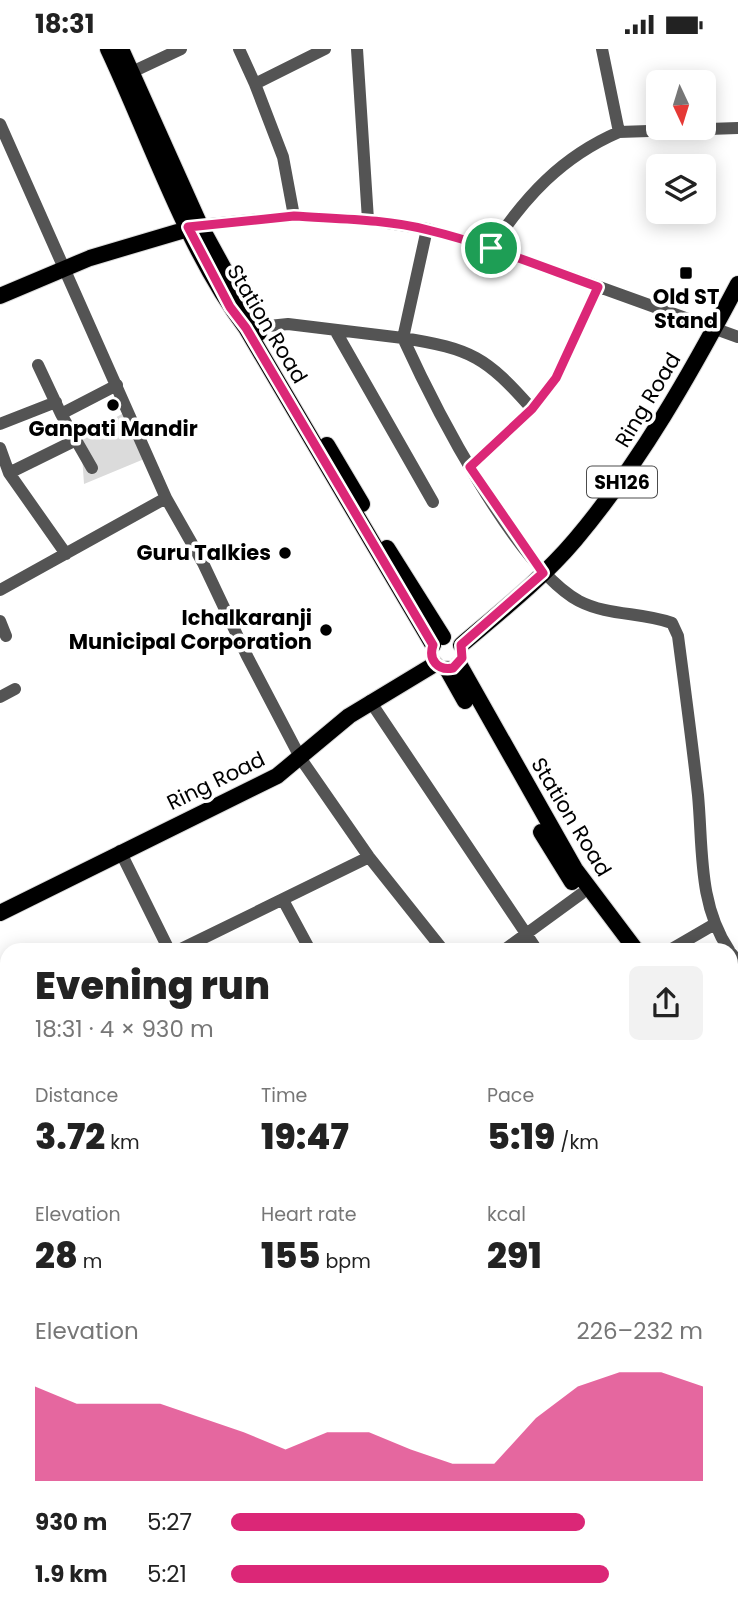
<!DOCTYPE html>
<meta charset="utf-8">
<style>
:root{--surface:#fff;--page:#f2f2f2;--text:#222;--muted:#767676;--accent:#db2777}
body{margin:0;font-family:Poppins,sans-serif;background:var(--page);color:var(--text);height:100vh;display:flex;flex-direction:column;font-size:26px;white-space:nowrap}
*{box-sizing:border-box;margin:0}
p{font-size:23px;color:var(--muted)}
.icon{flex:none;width:38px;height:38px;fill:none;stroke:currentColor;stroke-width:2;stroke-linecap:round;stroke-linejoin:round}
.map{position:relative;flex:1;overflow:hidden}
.sheet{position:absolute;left:0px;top:894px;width:738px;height:674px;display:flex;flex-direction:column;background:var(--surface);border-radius:21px 21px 0 0;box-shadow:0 4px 18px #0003}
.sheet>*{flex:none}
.needle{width:46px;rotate:176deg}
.buttons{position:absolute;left:646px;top:21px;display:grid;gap:14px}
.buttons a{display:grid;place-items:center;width:70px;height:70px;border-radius:10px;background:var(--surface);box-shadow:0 4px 18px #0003;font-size:35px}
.pin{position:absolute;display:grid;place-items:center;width:60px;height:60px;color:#fff;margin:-30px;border:4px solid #fff;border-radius:50%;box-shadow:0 2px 7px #0007}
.round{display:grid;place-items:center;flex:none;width:74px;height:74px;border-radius:10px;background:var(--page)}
.overview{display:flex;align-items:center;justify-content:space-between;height:119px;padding:0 35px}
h1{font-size:38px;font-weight:800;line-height:52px}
.stats{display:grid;grid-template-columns:repeat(3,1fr);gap:10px;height:119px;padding:7px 35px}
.stats div{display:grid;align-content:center}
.stats b{font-size:35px;font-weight:800}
.stats small{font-size:19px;font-weight:400}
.stats p{font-size:19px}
.chart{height:196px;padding:14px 35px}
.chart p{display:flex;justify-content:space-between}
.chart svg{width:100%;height:126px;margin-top:7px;fill:var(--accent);opacity:.7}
ul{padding:0 35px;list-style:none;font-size:23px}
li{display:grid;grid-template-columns:112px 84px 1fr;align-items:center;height:52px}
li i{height:18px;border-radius:9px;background:var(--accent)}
.status{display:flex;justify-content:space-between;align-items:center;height:49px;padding:0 35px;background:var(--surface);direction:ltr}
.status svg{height:19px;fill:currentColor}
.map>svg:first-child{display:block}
.green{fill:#dbdbdb}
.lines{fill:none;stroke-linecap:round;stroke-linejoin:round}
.major-casing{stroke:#dbdbdb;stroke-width:18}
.minor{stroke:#545454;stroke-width:12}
.major{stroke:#000;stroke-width:16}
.route-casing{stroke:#fff;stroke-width:14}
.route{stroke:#db2777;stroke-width:9}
.poi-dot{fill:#000;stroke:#fff;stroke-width:2.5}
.labels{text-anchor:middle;stroke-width:7;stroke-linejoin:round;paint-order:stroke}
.shield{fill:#fff;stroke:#4c4c4c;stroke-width:2}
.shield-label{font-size:19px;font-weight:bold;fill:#000}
.poi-label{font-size:21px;font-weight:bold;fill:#000;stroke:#fff}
.street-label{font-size:21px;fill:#000;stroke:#fff}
</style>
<div class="status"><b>18:31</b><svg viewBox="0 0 49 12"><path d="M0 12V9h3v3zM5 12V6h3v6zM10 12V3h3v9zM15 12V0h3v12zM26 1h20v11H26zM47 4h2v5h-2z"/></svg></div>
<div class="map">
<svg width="738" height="1567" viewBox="0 0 738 1567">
<rect width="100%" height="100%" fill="#fff"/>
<!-- green -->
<path class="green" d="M129 361 149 408 84 435 82 406 72 393Z"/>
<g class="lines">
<defs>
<path id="major" d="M108 0C150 89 187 201 246 279L433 596
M121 0 200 176 259 284
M0 247 90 209 198 177
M327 396 362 455
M387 499 443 588
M461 596C500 563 542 530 575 491 640 414 691 324 738 235
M459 615 575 820 636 901
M447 620 465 652
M541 783 572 833
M0 864 277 727 349 667 435 615
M732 1023 738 1032"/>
</defs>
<!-- major casing -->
<use href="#major" class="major-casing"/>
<!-- minor -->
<path class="minor" d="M239 0 255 35
M357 0 368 171
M132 23 181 0
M0 75 166 449 203 514 247 607 301 710 369 808 443 901
M619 83 738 79
M294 167 283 108 255 35 325 0
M200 176 294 167 368 171 427 180 491 199 738 288
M427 180 403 289C472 300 486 308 532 360
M491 199C525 148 561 108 619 83L602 0
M250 279 288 275 403 289C434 357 515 517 579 552 608 567 642 563 672 574L678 587C685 640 692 693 698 746 703 800 698 855 729 901
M335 281 433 453
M38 316 61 365 92 419
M61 365 117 336
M0 375 56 353
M0 399 9 424 66 505
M470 418 532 360 556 329 598 238
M9 424 76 391
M0 541 166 449
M0 572 6 587
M0 648 15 640
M370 652 537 901
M120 802 169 901
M283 851 310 901
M179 901 369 808
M504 901 581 845
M670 901 713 876
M732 905 738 915
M0 980 7 988
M732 1118H735
M0 1138 7 1137
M732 1189H738
M0 1208 7 1207
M732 1268H738
M0 1270 7 1269
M732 1373H738
M148 1561 149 1567"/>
<!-- major -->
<use href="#major" class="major"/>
</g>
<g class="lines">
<defs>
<path id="route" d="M294 167C338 170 385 170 428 181 486 195 542 218 598 238L556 329 532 360 470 418 543 524 461 596 462 609 453 619C438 622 428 611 433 596L246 279 230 258 188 178Z"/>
</defs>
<!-- route casing -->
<use href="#route" class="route-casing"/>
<!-- route -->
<use href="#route" class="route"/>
</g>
<!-- markers -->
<g class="poi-dot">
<rect x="679" y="217" width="14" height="14" rx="3.5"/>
<circle cx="113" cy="356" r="7"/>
<circle cx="285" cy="504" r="7"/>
<circle cx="326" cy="581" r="7"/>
</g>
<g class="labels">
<!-- shield labels -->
<rect class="shield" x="587" y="417.5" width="70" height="31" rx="5"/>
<g class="shield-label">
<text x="622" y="440">SH126</text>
</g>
<!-- poi labels -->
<g class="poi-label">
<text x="686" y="255">Old ST<tspan x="686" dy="24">Stand</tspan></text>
<text x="113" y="387">Ganpati Mandir</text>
<text x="271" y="511" text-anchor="end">Guru Talkies</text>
<text x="312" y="576" text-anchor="end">Ichalkaranji<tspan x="312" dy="24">Municipal Corporation</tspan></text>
</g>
<!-- street labels -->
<g class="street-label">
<text transform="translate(267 275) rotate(59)" y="7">Station Road</text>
<text transform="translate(648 351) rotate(-59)" y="7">Ring Road</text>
<text transform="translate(216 732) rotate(-26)" y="7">Ring Road</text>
<text transform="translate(571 768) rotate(59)" y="7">Station Road</text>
</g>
</g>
</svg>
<div class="buttons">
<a><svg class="needle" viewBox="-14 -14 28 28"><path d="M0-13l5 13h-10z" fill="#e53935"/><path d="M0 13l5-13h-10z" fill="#767676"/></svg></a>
<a><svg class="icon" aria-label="layers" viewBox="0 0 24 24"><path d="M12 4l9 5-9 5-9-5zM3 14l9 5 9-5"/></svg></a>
</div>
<div class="pin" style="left:491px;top:199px;background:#1e9e55"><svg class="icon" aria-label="arrive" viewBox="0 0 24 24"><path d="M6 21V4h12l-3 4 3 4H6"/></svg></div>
<section class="sheet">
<div class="overview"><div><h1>Evening run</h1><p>18:31 · 4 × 930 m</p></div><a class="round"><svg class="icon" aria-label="share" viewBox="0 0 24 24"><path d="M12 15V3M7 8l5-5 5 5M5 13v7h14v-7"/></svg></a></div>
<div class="stats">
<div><p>Distance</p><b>3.72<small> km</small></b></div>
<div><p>Time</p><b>19:47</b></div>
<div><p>Pace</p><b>5:19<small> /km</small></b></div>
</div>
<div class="stats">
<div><p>Elevation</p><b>28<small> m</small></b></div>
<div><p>Heart rate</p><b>155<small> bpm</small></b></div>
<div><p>kcal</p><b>291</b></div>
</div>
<div class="chart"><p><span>Elevation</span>226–232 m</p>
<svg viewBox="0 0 160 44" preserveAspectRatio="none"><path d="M0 44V11L10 17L20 17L30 17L40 22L50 27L60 33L70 27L80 27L90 33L100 38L110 38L120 22L130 11L140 6L150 6L160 11V44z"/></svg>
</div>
<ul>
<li><b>930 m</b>5:27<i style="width:75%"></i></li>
<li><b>1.9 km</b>5:21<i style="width:80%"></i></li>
</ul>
</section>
</div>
